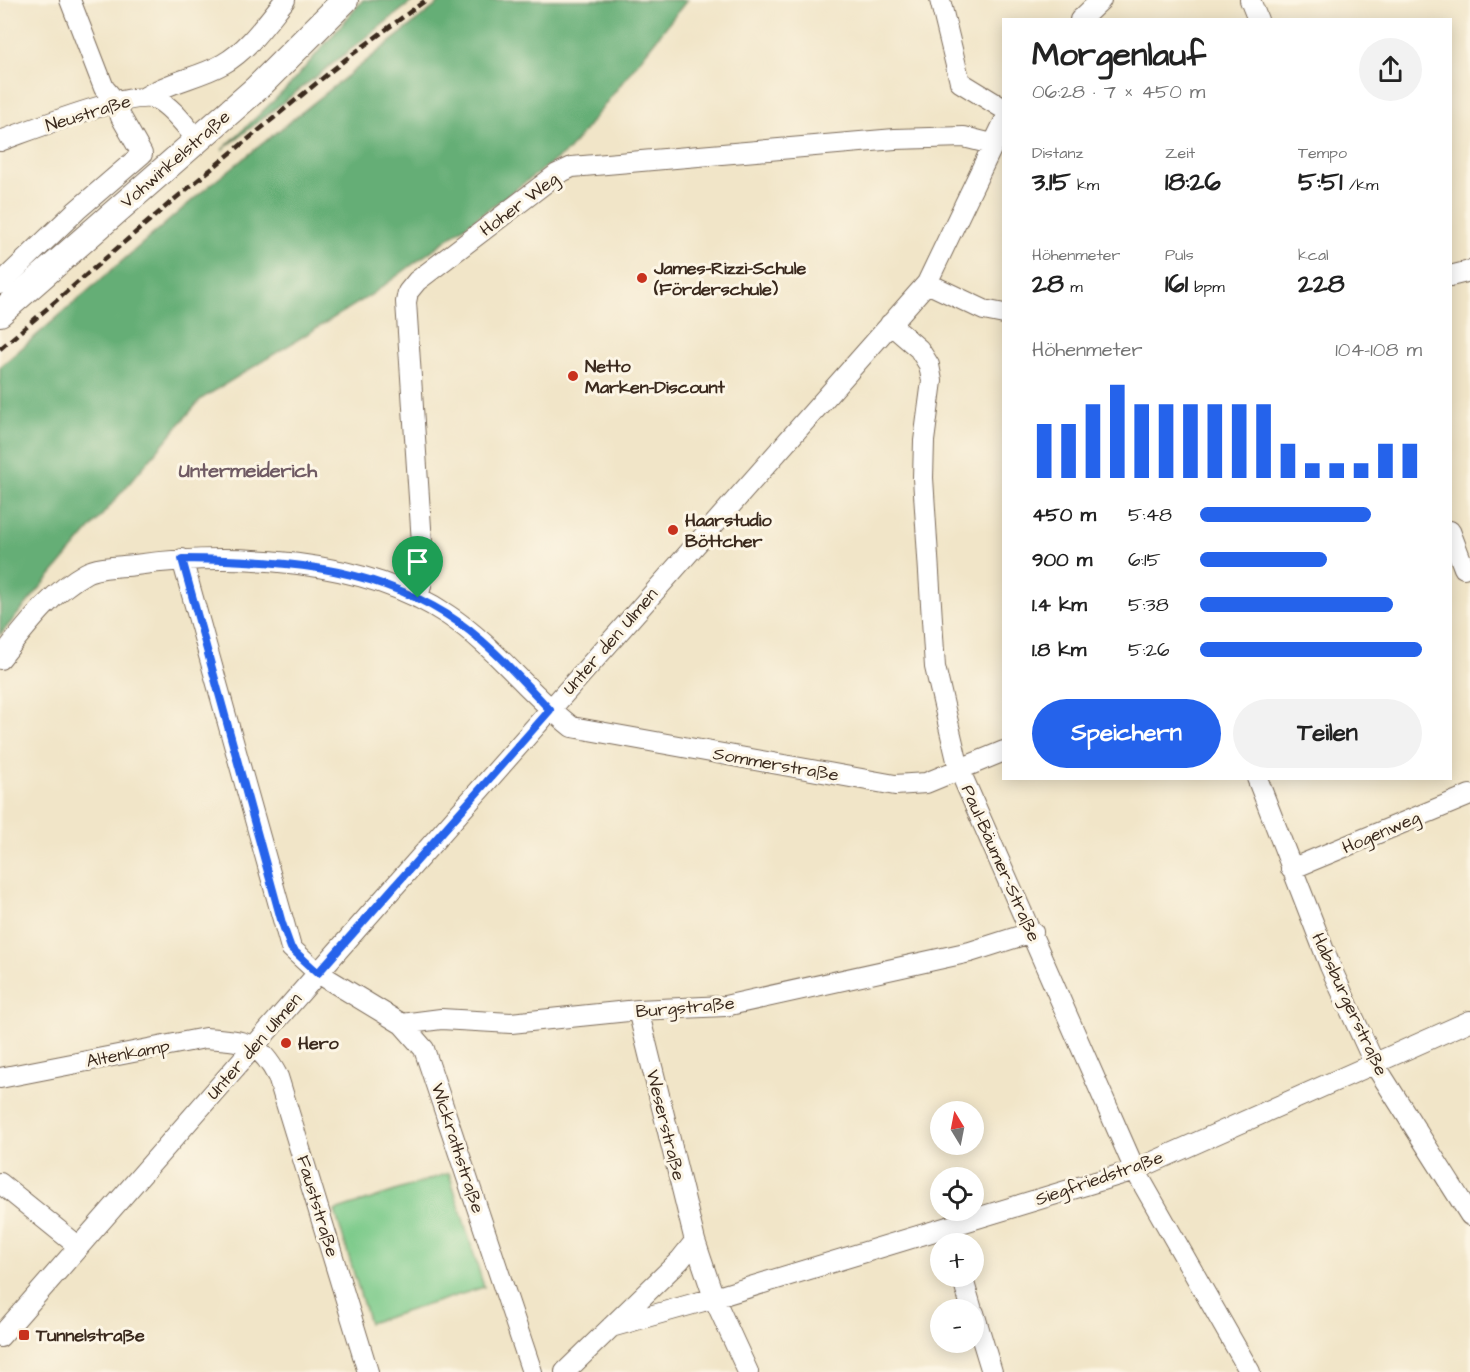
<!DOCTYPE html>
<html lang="de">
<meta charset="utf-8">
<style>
:root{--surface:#fff;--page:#f2f2f2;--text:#222;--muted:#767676;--accent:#2563eb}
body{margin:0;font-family:"Architects Daughter",sans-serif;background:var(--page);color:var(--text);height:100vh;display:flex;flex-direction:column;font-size:22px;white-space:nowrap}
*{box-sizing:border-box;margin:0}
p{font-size:20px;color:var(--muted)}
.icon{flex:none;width:33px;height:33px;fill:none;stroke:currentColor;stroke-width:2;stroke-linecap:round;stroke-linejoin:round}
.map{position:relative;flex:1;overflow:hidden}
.side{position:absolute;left:1002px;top:18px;width:450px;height:762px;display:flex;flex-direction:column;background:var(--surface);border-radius:0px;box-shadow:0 3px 15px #0003}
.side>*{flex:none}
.needle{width:39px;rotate:350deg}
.fabs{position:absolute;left:930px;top:1101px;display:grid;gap:12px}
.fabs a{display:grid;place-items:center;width:54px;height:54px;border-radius:50%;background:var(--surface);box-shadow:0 3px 15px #0003;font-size:30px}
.pin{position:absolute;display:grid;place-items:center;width:51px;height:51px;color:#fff;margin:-62px -26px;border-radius:50% 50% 50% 0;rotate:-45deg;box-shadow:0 0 6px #0007}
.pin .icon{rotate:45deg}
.round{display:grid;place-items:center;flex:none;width:63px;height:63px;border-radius:32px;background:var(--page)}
.overview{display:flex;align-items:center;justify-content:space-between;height:102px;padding:0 30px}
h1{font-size:33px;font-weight:700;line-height:45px}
.stats{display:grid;grid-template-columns:repeat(3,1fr);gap:9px;height:102px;padding:6px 30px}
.stats div{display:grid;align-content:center}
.stats b{font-size:26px;font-weight:700}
.stats small{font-size:16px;font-weight:400}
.stats p{font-size:16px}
.chart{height:168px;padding:12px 30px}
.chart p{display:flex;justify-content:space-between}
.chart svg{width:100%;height:108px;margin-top:6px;stroke:var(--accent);stroke-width:6}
.action{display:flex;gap:12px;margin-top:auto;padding:12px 30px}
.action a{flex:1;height:69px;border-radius:36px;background:var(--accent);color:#fff;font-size:24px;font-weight:700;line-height:69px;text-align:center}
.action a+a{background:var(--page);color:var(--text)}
ul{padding:0 30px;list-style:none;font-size:20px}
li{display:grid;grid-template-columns:96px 72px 1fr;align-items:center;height:45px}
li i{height:15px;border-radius:8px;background:var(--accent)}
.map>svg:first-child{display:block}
.green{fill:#7cca8a;stroke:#5c7a54;stroke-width:1.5}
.forest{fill:#65ae76;stroke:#506c4a;stroke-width:1.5}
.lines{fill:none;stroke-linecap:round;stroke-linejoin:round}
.minor-casing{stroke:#7b6b5a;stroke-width:22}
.major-casing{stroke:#7b6b5a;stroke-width:28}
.minor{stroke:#fff;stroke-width:20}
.major{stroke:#fff;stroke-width:26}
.rail{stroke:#3b2a1e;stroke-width:4.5;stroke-dasharray:9 4.5;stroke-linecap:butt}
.route-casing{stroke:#fff;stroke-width:12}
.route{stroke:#2563eb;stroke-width:8}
.poi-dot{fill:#c8321e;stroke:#fcf5e5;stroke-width:2}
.labels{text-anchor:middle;stroke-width:6;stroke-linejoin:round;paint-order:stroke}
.street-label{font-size:18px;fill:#3b2a1e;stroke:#fcf5e5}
.poi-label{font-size:18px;font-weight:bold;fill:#3b2a1e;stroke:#fcf5e5;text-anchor:start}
.neighbourhood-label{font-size:20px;font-weight:bold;fill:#705b64;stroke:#fcf5e5}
</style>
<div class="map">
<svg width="1470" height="1372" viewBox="0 0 1470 1372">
<rect width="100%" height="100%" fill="#fcf5e5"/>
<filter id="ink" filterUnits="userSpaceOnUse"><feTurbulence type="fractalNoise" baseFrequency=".0167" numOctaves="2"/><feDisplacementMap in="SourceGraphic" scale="12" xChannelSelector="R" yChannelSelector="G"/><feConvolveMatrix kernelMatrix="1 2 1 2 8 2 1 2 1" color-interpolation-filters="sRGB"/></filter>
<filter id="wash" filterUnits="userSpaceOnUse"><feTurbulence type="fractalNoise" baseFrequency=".008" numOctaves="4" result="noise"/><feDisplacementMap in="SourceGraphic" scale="24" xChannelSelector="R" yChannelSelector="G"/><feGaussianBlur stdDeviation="1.35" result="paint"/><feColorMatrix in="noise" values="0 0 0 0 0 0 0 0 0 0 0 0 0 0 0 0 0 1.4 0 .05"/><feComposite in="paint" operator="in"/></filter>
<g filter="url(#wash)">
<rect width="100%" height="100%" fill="#f1e5c8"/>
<!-- green -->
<path class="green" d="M449 1173 484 1287 369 1323 335 1211Z"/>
<!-- forest -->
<path class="forest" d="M363 0H414L222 150 289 86Z
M443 0H687L569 150 371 295 201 399 0 635V367L204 190Z"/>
</g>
<g filter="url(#ink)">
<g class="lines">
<defs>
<path id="minor" d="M940 0 960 82 1004 109
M1250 0 1258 20
M1080 20 1101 0
M145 97C170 81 198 78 223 64 248 50 267 22 285 0
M0 141C29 131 134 88 158 100 173 108 186 127 197 139
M1450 276 1470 271
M927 283 984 310 1004 314
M0 284 77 210 142 154 121 117 116 102 104 88 70 0
M890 324 919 349 929 365 932 381 924 441 923 478 935 667 959 769 1135 1170 1250 1372
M1450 531 1464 568
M182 559 291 948 318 973 402 1024 424 1049 532 1372
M418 598 424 573 406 302 408 292 417 281 557 174 572 167 895 139 964 137 992 144
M0 659C26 627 50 593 86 573 99 566 121 567 135 565 232 552 364 558 448 615 495 646 528 693 572 727L895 785 926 783 1004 751
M1257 778 1330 966 1375 1065 1470 1215
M1291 869 1470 795
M402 1024 441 1019 511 1023 638 1010 725 1006 970 952 1033 932
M0 1078 205 1038C244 1041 259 1040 278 1077L368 1372
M0 1183 78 1246
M962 1276 972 1310
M974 1313 992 1372
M611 1327 714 1298 695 1241
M0 1337 318 973 927 283 1004 122
M565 1372 680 1260 695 1241 638 1010
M748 1372 714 1298 1135 1170 1470 1021"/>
<path id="major" d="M0 313 257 88 345 0"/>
</defs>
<!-- minor casing -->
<use href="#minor" class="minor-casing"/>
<!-- major casing -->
<use href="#major" class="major-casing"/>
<!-- minor -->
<use href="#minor" class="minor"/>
<!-- major -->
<use href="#major" class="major"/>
<!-- rail -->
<path class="rail" d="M0 349 171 202 346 59 426 0"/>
</g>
</g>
<g class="lines" filter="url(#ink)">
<defs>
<path id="route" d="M182 559C273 560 366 564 446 614 485 638 518 676 550 710L318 973 291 948 282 923Z"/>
</defs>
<!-- route casing -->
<use href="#route" class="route-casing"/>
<!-- route -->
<use href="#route" class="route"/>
</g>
<!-- markers -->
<g class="poi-dot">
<circle cx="642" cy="278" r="6"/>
<circle cx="573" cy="376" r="6"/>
<circle cx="673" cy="530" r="6"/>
<circle cx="286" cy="1043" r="6"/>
<rect x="18" y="1329" width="12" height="12" rx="3"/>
</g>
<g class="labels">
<!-- street labels -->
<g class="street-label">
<text transform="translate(88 113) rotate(-17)" y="6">Neustraße</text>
<text transform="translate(175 159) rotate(-41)" y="6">Vohwinkelstraße</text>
<text transform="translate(519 204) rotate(-37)" y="6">Hoher Weg</text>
<text transform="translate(610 641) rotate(-49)" y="6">Unter den Ulmen</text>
<text transform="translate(776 764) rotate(10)" y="6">Sommerstraße</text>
<text transform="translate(1381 832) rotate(-23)" y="6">Hogenweg</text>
<text transform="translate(1001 863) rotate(66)" y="6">Paul-Bäumer-Straße</text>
<text transform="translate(1350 1004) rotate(65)" y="6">Habsburgerstraße</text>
<text transform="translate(685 1007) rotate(-5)" y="6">Burgstraße</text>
<text transform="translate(254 1046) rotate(-49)" y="6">Unter den Ulmen</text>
<text transform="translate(128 1053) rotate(-11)" y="6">Altenkamp</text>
<text transform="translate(666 1125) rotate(76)" y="6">Weserstraße</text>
<text transform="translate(458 1148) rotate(72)" y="6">Wickrathstraße</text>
<text transform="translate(1099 1178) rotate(-19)" y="6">Siegfriedstraße</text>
<text transform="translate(318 1206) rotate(73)" y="6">Fauststraße</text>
</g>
<!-- poi labels -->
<g class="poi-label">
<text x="654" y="274">James-Rizzi-Schule<tspan x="654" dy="21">(Förderschule)</tspan></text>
<text x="585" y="372">Netto<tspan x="585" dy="21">Marken-Discount</tspan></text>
<text x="685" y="526">Haarstudio<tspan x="685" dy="21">Böttcher</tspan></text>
<text x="298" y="1049">Hero</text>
<text x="36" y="1341">Tunnelstraße</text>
</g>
<!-- neighbourhood labels -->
<g class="neighbourhood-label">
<text x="248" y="477">Untermeiderich</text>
</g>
</g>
</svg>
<div class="fabs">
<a><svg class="needle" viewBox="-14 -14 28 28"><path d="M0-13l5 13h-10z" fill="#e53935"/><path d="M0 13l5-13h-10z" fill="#767676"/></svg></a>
<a><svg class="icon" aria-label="locate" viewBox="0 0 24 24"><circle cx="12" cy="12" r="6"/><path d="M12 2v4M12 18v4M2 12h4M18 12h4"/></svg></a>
<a>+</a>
<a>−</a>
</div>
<div class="pin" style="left:418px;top:598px;background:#1e9e55"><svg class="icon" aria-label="arrive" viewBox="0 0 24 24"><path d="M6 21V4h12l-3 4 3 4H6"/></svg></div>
<section class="side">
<div class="overview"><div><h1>Morgenlauf</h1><p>06:28 · 7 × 450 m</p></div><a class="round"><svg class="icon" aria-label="share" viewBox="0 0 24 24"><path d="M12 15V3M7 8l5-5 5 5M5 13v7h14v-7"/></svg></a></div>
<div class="stats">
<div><p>Distanz</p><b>3.15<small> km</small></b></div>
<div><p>Zeit</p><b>18:26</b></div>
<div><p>Tempo</p><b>5:51<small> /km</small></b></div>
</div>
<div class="stats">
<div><p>Höhenmeter</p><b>28<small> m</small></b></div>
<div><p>Puls</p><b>161<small> bpm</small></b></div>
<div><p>kcal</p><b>228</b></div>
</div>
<div class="chart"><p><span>Höhenmeter</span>104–108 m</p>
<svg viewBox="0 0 160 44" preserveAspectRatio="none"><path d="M5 44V22M15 44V22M25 44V14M35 44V6M45 44V14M55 44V14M65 44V14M75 44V14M85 44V14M95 44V14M105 44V30M115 44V38M125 44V38M135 44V38M145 44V30M155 44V30"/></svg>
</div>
<ul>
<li><b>450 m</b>5:48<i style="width:77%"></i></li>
<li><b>900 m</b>6:15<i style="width:57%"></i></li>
<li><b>1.4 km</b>5:38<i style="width:87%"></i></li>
<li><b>1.8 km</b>5:26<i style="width:100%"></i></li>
</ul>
<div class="action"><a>Speichern</a><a>Teilen</a></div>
</section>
</div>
